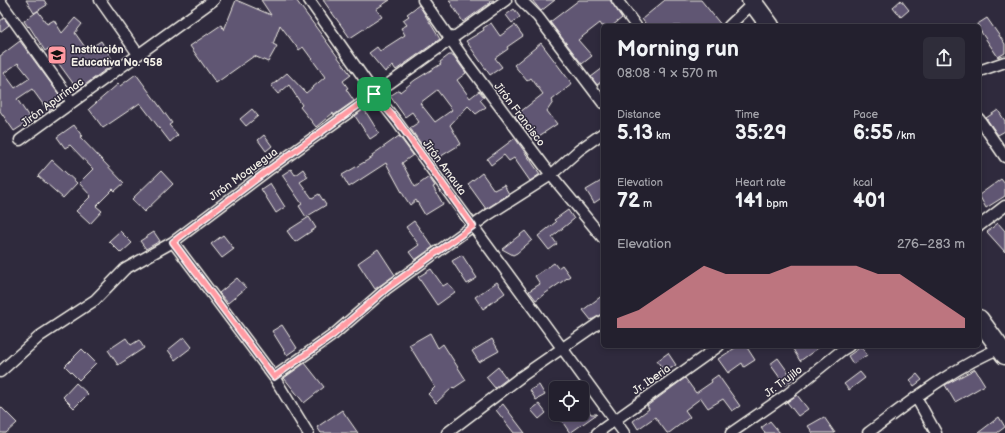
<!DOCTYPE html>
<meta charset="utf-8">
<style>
:root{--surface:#23202e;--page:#2f2d3a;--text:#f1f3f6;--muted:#a3a3aa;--line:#403e4a;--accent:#ff9aa2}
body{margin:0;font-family:"Balsamiq Sans",sans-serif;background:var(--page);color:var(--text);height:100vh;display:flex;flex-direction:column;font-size:15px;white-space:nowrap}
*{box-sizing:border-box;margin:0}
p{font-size:13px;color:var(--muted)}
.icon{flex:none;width:22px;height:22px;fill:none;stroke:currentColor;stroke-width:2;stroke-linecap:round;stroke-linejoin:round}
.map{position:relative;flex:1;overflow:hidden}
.panel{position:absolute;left:601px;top:24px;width:380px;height:324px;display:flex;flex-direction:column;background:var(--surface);border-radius:6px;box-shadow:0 2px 6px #0003,0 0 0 1px var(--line)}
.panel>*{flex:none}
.buttons{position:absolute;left:549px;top:381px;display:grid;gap:8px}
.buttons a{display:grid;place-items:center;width:40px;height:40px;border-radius:6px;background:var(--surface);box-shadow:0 2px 6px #0003,0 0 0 1px var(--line);font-size:20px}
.pin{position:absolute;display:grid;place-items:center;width:34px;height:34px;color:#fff;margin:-17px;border-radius:8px;box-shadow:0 2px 6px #0006}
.round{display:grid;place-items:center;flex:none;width:42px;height:42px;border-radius:6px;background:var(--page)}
.headline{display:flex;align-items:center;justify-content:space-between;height:68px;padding:0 16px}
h1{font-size:22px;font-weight:800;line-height:30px}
.figures{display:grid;grid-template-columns:repeat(3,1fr);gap:6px;height:68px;padding:4px 16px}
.figures div{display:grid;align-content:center}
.figures b{font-size:20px;font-weight:800}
.figures small{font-size:11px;font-weight:400}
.figures p{font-size:11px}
.chart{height:112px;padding:8px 16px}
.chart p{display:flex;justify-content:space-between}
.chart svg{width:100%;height:72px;margin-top:4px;fill:var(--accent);opacity:.7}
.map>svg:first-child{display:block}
.building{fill:#615673;stroke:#f4f1e8;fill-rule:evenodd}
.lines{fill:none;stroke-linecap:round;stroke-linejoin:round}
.street-casing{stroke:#f4f1e8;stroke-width:13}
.highway-casing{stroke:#f4f1e8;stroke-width:21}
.street{stroke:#2f2a3d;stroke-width:10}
.highway{stroke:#2f2a3d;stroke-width:18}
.route-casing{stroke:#fff;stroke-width:8}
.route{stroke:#ff9aa2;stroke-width:5}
.labels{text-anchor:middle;stroke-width:3;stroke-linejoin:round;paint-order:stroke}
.poi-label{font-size:11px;font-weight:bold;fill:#f4f1e8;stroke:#2f2a3d;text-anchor:start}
.street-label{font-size:11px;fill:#f4f1e8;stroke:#2f2a3d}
</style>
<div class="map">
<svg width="1005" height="433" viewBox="0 0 1005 433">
<rect width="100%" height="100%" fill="#2f2a3d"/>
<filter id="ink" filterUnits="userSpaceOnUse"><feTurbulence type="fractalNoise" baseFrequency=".025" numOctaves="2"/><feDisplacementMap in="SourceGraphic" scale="8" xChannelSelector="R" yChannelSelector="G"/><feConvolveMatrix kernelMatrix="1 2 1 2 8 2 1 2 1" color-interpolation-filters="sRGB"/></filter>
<g filter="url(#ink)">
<!-- building -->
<path class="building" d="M26 0H44L47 5 34 13Z
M236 0 271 15 261 0H296L351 75 343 81 348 88 346 89 354 101 334 115 333 113 316 127 300 107 302 105 289 85 278 94 271 86 287 73 306 93 325 77 303 47 299 50 280 25 273 44 277 46 268 62 254 56 216 83 190 46 221 25 224 30Z
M323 0H390L376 9 382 17 350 38Z
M449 0H494L463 22Z
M532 0H555L541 11Z
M579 0H610L622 18 612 26H602L600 23 578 40 592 56 582 64 550 22Z
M665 0H701L722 26H647L642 19Z
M901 0 909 10 901 17 893 7Z
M419 5 440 39 396 70 393 66 385 72 369 53 377 47 380 51 405 35 401 28 407 25 403 20 409 16 407 14Z
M514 9 520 17 512 23 506 15Z
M38 11 47 24 54 20 62 33 75 18 82 24 75 33 87 50 101 41 106 49 113 61 107 65 108 68 78 90 48 49 45 51 29 26 28 27 24 21Z
M4 18 9 25 0 32V21Z
M987 18 1005 44V53L998 57 979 29V26L976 25Z
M491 23 500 36 515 25 523 36 507 47 508 49 495 58 502 67 490 75 466 41 484 30 483 28Z
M20 41 63 100 48 111 32 89 17 99 31 120 14 131 0 111V56ZM18 63 30 78 15 88 4 73Z
M541 43 572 84 552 100 553 102 547 111 557 124 536 138 526 126 524 128 515 116 543 94 531 78 527 81 514 65Z
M449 55H453L466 73 457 80 470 98 479 91 484 97 480 100 486 107 476 114 468 106 450 125 461 144 433 161 410 128 419 122 412 112 405 117 390 96 399 90 400 92 415 80 441 64 440 62ZM437 90 452 110 435 122 420 103Z
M603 68V80L597 85 591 77Z
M136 74 172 123 169 125 178 135 170 142 140 103 103 128 89 109 118 84 120 86Z
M252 109 258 116 246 126 240 119Z
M364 109 379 133 370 139 355 116Z
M998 110 1005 121V131L998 135 986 118Z
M74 125 82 136 80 137 124 183 115 191 113 189 96 206 102 211 90 224 76 211 91 196 79 183 93 169 70 145 65 148 57 137Z
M264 135 272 146 266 151 258 140Z
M399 136 413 155 402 163 415 187 429 177 435 186 433 187 443 204 425 215 416 200 410 205 404 196 386 163 349 187 342 175 373 157 372 155Z
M515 138 540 174 530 181 514 158 509 161 504 155 491 165 487 159Z
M52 160 77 183 63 198 38 176Z
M291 169 295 175 303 169 308 177 300 182 312 198 319 194 326 205 306 217 299 206 302 204 282 175Z
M161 171 173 184 144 212 132 199Z
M482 173 494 190 504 185 509 194 486 209 468 184Z
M1001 179 1005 184V196L986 208 979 195Z
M603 180V197L594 203 586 190Z
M270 183 285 207 276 213 261 189Z
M568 210 574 219 552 237 557 244 549 250 538 236 556 222 554 220Z
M309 217 316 228 295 242 287 231Z
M414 221 433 247 415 260 409 252 419 245 406 227Z
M998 223 1005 231V252L987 232Z
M120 231 132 243 121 253 109 241Z
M525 231 532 240 517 253 513 255 502 249Z
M154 232 160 241 146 249 140 241Z
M223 235 234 249 222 258 211 244Z
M378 249 395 275 375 289 358 263Z
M462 255 477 278 467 284 452 261Z
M554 263 558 268 562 265 570 276 536 300 529 291 540 284 535 276Z
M431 269 443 286 448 283 455 292 437 305 418 277Z
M237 278 246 288 228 303 219 293Z
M497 282 505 293 483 309 475 297Z
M603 295V314L591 320 583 310Z
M282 325 297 348 287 355 272 331Z
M430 333 438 348 443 344 466 380 454 388 453 387 436 403 428 394 435 387 409 345Z
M184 337 192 347 175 360 168 350Z
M126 338 131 345 139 340 144 348 118 365 108 350Z
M492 339 499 351 479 362 472 351Z
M738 346H746L755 360 744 367 742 363 728 373 718 359Z
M797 346H821L800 361 793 349Z
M861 347 867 355 853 364 848 356Z
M82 349 96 363 79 380 65 366Z
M668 353 676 365 665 372 657 361Z
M778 358 793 379 785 385 770 364Z
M305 363 324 387 304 403 284 378Z
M498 367 507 379 495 388 486 377Z
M975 369 985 385 955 402 945 385Z
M860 372 865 378 849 390 844 384Z
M917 374 922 380 914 386 910 380Z
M718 375 740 406 732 411 723 399 708 408 701 398 685 410 690 417 669 433H667L655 417 638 429 633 421 649 409 647 406 685 378 696 393 712 382 711 380Z
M76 383 88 394 74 408 63 397Z
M539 385 545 395 536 400 530 390Z
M797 395 808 409 798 416 787 402Z
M582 401 591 414H597L570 433 557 414H582Z
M503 404 525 433H514L496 410Z
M539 404 546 413 539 419 531 410Z
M0 406 17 423 6 433H0Z
M342 410 358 433H321L317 427Z
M824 417 835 433H813L808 426Z
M999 417 1005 427 997 433H978Z
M770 421 780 433H765L761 428Z"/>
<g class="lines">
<defs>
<path id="street" d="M100 0 138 54
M309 0 375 94 397 122 624 433
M423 0 467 63 551 175 603 238
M521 0 538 17 603 103
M617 0 636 26
M0 1 72 102
M729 26 753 3
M979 71 1005 62
M979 119 1005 157
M20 140 214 0
M979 226 1005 206
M173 242 274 377 333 335 386 289 488 215 551 175 579 150 603 133
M0 372 40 336 95 300 125 269 173 242 267 171 506 0
M274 377 308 433
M916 397 936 433
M447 433 522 376 603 320
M597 433 719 346
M731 433 789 393 841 351 849 346
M868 433C911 401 953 367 1003 347"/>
<path id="highway" d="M751 0 770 26
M979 319 1005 355"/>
</defs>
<!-- street casing -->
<use href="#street" class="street-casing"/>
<!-- highway casing -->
<use href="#highway" class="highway-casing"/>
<!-- street -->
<use href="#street" class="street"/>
<!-- highway -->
<use href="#highway" class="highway"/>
</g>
</g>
<g class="lines" filter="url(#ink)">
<defs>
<path id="route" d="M374 94 398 122 473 226 386 289 333 335 274 377 173 242 267 171Z"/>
</defs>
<!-- route casing -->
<use href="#route" class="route-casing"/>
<!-- route -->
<use href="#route" class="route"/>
</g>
<!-- icons -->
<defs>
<symbol id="school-square" viewBox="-11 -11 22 22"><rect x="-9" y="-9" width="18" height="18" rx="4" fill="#ff9aa2" stroke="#2f2a3d"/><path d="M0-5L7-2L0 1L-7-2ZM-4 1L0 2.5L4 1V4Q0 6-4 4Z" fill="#111"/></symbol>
</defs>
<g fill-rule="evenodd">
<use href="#school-square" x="46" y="44" width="22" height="22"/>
</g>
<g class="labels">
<!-- poi labels -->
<g class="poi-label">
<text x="71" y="53">Institución<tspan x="71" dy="13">Educativa No. 958</tspan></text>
</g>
<!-- street labels -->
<g class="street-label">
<text transform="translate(52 102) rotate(-36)" y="4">Jirón Apurímac</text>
<text transform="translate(520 114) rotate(53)" y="4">Jirón Francisco</text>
<text transform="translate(445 167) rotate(54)" y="4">Jirón Amauta</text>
<text transform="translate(243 174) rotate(-36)" y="4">Jirón Moquegua</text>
<text transform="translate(651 379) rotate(-35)" y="4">Jr. Iberia</text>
<text transform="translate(783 381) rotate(-37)" y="4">Jr. Trujilo</text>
</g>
</g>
</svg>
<div class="buttons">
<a><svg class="icon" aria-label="locate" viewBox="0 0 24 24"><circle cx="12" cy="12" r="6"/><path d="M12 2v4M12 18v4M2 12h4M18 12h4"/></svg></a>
</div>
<div class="pin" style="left:374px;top:94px;background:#1e9e55"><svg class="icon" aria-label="arrive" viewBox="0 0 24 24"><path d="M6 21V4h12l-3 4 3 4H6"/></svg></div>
<section class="panel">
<div class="headline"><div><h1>Morning run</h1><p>08:08 · 9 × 570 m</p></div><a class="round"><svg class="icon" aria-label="share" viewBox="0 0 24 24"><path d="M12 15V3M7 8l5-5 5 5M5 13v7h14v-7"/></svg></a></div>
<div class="figures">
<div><p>Distance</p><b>5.13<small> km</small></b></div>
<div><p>Time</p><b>35:29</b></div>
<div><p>Pace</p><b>6:55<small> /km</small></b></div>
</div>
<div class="figures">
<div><p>Elevation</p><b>72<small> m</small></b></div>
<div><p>Heart rate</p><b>141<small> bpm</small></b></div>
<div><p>kcal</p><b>401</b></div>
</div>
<div class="chart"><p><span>Elevation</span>276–283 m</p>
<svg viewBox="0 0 160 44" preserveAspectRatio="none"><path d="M0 44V38L10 33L20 24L30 15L40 6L50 11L60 11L70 11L80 6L90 6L100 6L110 6L120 11L130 11L140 20L150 29L160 38V44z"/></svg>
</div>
</section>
</div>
